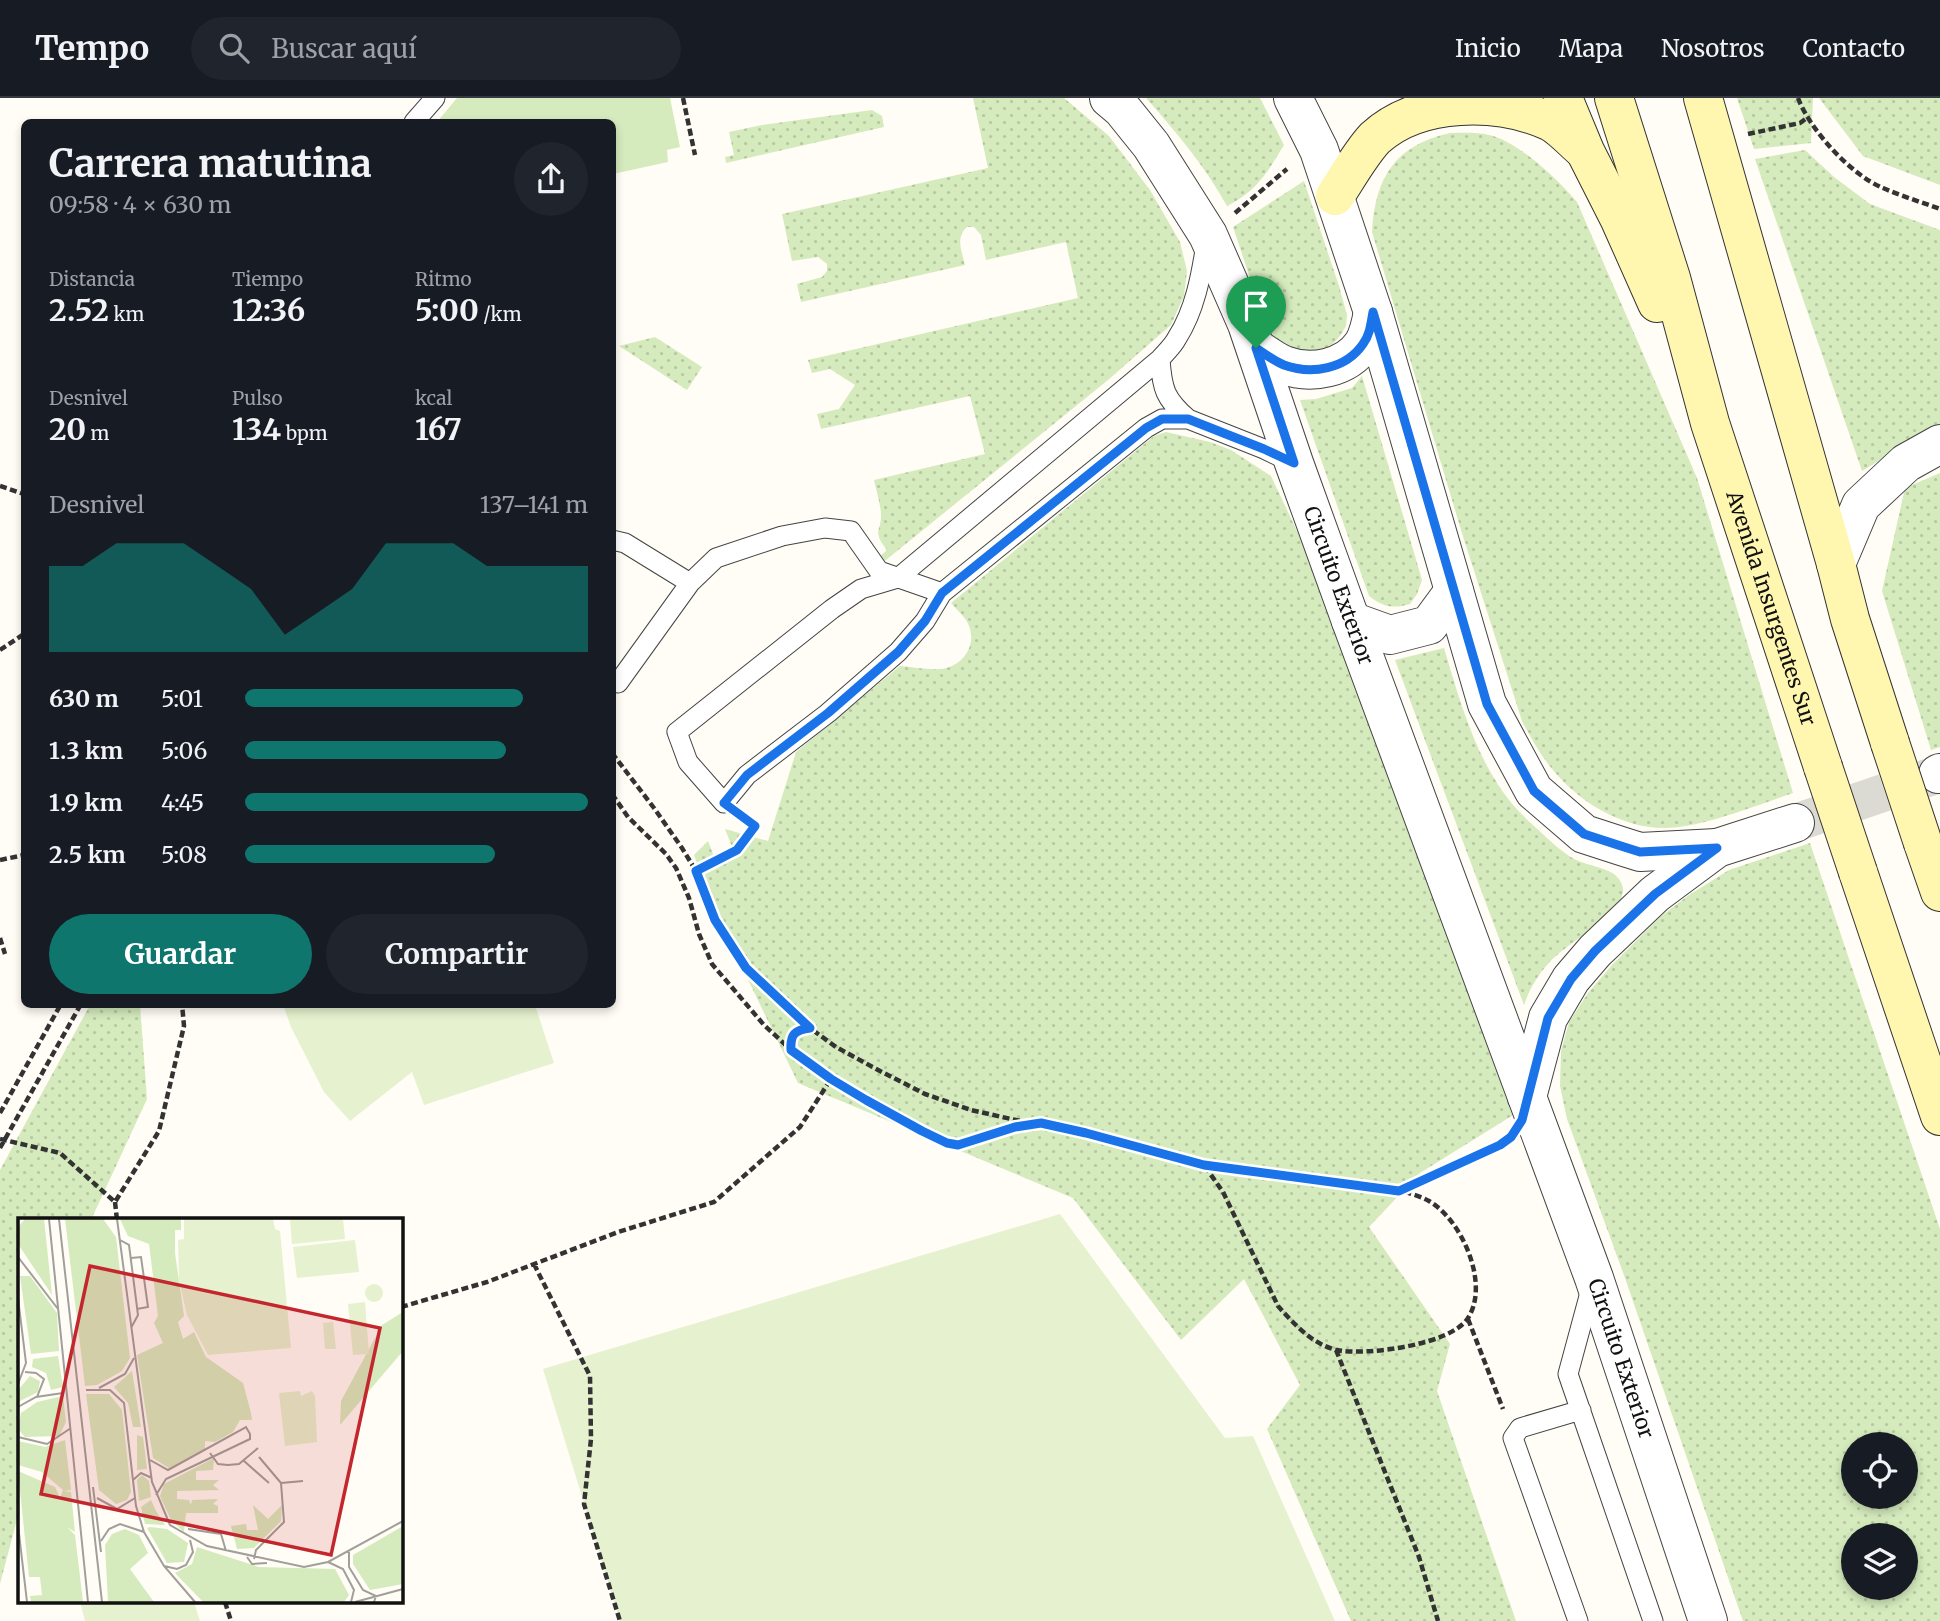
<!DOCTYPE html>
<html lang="es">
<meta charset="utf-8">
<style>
:root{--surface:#171b24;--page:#20242c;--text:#f1f3f6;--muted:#9ea1a6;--line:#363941;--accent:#0f766e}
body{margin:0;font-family:Merriweather,serif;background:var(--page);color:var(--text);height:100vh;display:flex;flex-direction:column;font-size:26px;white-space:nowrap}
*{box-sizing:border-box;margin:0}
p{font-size:23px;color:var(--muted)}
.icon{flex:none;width:38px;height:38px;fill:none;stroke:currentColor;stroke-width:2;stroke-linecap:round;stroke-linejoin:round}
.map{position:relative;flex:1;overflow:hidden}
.side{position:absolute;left:21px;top:21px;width:595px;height:889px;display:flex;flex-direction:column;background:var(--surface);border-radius:10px;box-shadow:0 4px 10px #0003}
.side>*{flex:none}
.controls{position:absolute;left:1841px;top:1334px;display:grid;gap:14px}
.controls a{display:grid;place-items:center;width:77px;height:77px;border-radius:50%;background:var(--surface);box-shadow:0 4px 10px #0003;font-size:35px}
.pin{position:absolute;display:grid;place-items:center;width:60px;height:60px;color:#fff;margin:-72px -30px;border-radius:50% 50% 50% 0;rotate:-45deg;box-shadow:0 0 7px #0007}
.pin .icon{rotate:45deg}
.round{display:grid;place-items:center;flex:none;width:74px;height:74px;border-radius:37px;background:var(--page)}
.head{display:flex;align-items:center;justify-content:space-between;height:119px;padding:0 28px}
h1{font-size:38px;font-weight:700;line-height:52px}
.figures{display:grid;grid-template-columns:repeat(3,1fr);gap:10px;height:119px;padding:7px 28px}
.figures div{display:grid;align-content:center}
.figures b{font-size:30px;font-weight:700}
.figures small{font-size:19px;font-weight:400}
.figures p{font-size:19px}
.chart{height:196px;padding:14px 28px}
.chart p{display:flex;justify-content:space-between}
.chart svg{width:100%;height:126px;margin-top:7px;fill:var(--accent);opacity:.7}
.action{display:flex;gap:14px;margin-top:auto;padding:14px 28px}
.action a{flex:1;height:80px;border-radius:42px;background:var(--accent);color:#fff;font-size:28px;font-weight:700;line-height:80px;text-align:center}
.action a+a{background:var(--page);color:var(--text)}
ul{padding:0 28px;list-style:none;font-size:23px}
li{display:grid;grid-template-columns:112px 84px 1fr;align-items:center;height:52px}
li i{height:18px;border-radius:9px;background:var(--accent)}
header{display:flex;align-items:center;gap:42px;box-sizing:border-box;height:98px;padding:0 35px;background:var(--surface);border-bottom:2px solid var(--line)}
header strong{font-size:33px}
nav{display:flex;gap:38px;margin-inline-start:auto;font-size:24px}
.search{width:490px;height:63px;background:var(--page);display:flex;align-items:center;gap:18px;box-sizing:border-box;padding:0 24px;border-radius:38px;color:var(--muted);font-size:26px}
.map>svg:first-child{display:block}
.grass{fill:url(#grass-dots);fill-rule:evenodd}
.garden{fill:#d5ebbd}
.pitch{fill:#e6f2cf}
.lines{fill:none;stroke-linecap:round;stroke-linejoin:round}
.minor-tunnel{stroke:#dbdad3;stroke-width:38;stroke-dasharray:38 19;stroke-linecap:butt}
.service-casing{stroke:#444;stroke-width:21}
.minor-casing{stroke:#444;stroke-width:40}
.tertiary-casing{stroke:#444;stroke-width:40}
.secondary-casing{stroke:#333;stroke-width:40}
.path{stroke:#333;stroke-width:4.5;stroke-dasharray:7 3.5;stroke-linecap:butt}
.service{stroke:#fff;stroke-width:19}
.minor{stroke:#fff;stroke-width:38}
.tertiary{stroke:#fff;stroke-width:38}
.secondary{stroke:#fff6b0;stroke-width:38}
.secondary-bridge-casing{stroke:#333;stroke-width:40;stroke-linecap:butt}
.secondary-bridge{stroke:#fff6b0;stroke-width:38}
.route-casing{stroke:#fff;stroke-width:14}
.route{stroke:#1a73e8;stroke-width:9}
.labels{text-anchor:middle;stroke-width:7;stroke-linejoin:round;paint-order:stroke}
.street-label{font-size:21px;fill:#111;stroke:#fff}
.inset-road{fill:none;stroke:#a09f9a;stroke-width:2}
.view{fill:#c4262e;fill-opacity:0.15;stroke:#c4262e;stroke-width:3.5}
.inset-edge{fill:none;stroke:#111;stroke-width:3.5}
</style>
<header>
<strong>Tempo</strong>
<div class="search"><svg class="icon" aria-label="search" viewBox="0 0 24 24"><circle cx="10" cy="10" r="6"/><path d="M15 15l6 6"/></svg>Buscar aquí</div>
<nav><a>Inicio</a><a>Mapa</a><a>Nosotros</a><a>Contacto</a></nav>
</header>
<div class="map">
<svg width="1940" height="1523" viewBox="0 0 1940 1523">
<defs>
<pattern id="grass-dots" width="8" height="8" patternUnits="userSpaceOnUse" patternTransform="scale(1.75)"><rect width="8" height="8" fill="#d5ebbd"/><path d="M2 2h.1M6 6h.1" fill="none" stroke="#b6c8a1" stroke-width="1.8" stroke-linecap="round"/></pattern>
</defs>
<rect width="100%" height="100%" fill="#fffdf5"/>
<!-- grass -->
<path class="grass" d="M973 0H1064L1109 38 1150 92 1180 144 1187 173 1184 198 1171 227 1108 282 881 466 877 461 887 452C871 431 882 435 881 415 880 404 876 392 874 382L985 356 970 298 821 331 817 316 839 311 855 287 830 271 812 275 808 262 1078 200 1066 144 986 162 981 137 974 129H967C955 139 962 154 965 167L801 204 797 186 822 179 827 173V166L818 159 792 163 782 116 988 70Z
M1146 0H1260L1284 47C1267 75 1257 93 1227 108 1204 67 1177 35 1146 0Z
M1737 0H1813L1811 45 1754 51Z
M1819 0H1940V87L1863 58Z
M872 12 882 18 884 29 726 65 725 59 734 57 729 34 762 27Z
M1450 35C1463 35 1477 34 1489 37 1518 43 1558 82 1577 104L1697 380 1793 695C1757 707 1701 730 1664 730 1622 730 1579 704 1553 672 1540 657 1531 640 1522 623L1461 432 1372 134C1375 80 1395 47 1450 35Z
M1805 52 1834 79 1870 106 1940 132V326L1862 373 1755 61Z
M1304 83 1339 188 1347 217 1346 228 1340 238 1332 247 1322 253 1299 255 1280 245 1272 235 1266 228 1233 129Z
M655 239 702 269 687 292 619 248Z
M1362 278 1422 482 1417 496 1410 506C1393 511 1383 509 1369 498L1300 302 1316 301 1352 290Z
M1166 334 1210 344 1231 352 1271 378 1311 463 1518 1014 1420 1075 1369 1129 1450 1246 1437 1293 1516 1523H1351L1267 1331 1300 1287 1244 1181 1181 1242 1073 1100 798 985 710 803 694 757 708 743 715 761 732 749 725 731 768 743 796 654 900 568C913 569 927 572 940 571 964 569 980 544 966 522 962 516 956 511 951 505L1154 338Z
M1940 375V649L1931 652 1882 493 1905 390Z
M1444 550C1463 613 1481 682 1533 727 1545 738 1560 753 1574 761 1586 767 1603 769 1614 776 1619 780 1624 787 1623 794 1620 819 1565 845 1548 866 1537 878 1529 892 1524 907L1395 562Z
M1810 745 1940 1131V1523H1743L1625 1180 1567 1021 1560 988 1561 953 1569 924 1588 895 1612 867 1660 819 1689 797 1729 772ZM1853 1346H1906V1398H1853ZM1853 1437H1906V1489H1853Z
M90 907H140L147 1001 91 1122H19V1414L0 1486V1072Z"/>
<!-- garden -->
<path class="garden" d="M457 0H670L680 49 667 52 668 64 613 76 612 24H437Z"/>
<!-- pitch -->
<path class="pitch" d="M283 907H535L554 965 424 1007 412 974 350 1023 324 994 291 929Z
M1060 1116 1225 1340 1253 1338 1335 1523H620L543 1271Z
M80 1504H194L200 1523H85Z"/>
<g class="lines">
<!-- minor-tunnel -->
<path class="minor-tunnel" d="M1795 725 1936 677"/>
<defs>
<path id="service" d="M414 24 435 0
M1206 146C1201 178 1195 212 1177 240 1173 248 1166 254 1160 261L898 480 861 491 832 511 677 634 688 664 724 705 747 677 828 615 898 554 925 523 942 495 1146 330 1162 321H1188L1264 351 1293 365
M1160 261C1162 291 1165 301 1188 321
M612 442 625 445 690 485
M618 585 690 485 716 460 782 438 825 430 851 433 879 473 942 495
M1591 1191 1568 1276 1653 1523
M1578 1523 1513 1340 1520 1330 1581 1312"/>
<path id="minor" d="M1836 466 1861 407 1906 365 1940 346
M1938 676 1940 675
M1527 999 1548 920 1571 881 1595 853 1655 796 1717 750 1795 725"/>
<g id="tertiary">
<path id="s1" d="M1109 0 1122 11 1151 47 1208 137 1247 226 1294 365 1351 523 1594 1180 1708 1523"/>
<path d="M1293 0 1319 52 1373 214 1487 606 1534 693 1584 736 1621 748 1640 754 1717 750"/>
<path d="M1256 250C1265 256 1274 263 1284 267 1311 277 1346 271 1363 246 1369 236 1371 225 1373 214"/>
<path d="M1351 523 1390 537 1429 527 1454 493"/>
</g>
<g id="secondary">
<path d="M1563 0 1585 53 1620 122 1657 205"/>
<path id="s2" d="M1614 0 1671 180 1710 325 1823 669"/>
<path d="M1703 0 1836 466 1850 521 1890 645"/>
<path d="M1335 98C1347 80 1360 56 1375 40 1419 0 1498 0 1551 24 1563 31 1573 43 1584 52"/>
<path d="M1923 745 1940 794"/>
<path d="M1858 774 1940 1018"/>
</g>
</defs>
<!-- service casing -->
<use href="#service" class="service-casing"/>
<!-- minor casing -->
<use href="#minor" class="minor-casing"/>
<!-- tertiary casing -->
<use href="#tertiary" class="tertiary-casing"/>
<!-- secondary casing -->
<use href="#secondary" class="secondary-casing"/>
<!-- path -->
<path class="path" d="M683 0 695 57
M1798 0C1810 32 1851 77 1883 90 1901 98 1921 104 1940 111
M1748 36 1800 25 1808 19
M1235 115 1287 71
M0 388 24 396
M0 552 24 536
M612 655 654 710 682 750 696 773 715 822 745 870 810 930 836 949 880 973 925 996 971 1012 1011 1021 1086 1035 1204 1067 1399 1093C1409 1095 1420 1098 1429 1103 1462 1122 1490 1186 1468 1220 1451 1247 1366 1258 1337 1252 1313 1247 1293 1225 1278 1208L1223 1094 1204 1067
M612 696 628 719 666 756 676 770 689 800 699 836 712 866 764 927 791 952 831 981 921 1033 947 1045 958 1047 1015 1029 1033 1026
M0 762 24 757
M696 773 737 752 755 728 744 720
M0 840 5 856
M791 951C790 937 796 932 810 931
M0 1015 61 906
M0 1041 60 1055 115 1104 159 1033 184 928 182 906
M0 1050 81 906
M1400 1093 1500 1047 1506 1043
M115 1104 117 1122
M534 1166 590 1278 591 1341 584 1406 620 1523
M401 1209 487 1184 618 1134 714 1104 800 1029 831 981
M1468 1221 1503 1311
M1336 1252 1419 1459 1438 1523
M225 1504 231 1523"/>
<!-- service -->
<use href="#service" class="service"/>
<!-- minor -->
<use href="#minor" class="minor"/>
<!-- tertiary -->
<use href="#tertiary" class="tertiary"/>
<!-- secondary -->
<use href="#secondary" class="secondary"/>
<defs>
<path id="secondary-bridge" d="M1890 645 1923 745
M1823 669 1858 774"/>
</defs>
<!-- secondary-bridge casing -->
<use href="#secondary-bridge" class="secondary-bridge-casing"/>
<!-- secondary-bridge -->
<use href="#secondary-bridge" class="secondary-bridge"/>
</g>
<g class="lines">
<defs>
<path id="route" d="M1373 214 1487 606 1534 693 1584 736 1621 748 1640 754 1717 750 1655 796 1595 853 1571 881 1548 920 1522 1022 1511 1039 1500 1047 1399 1093 1204 1067 1086 1035 1041 1025 1015 1029 958 1047 947 1045 922 1033 866 1002 831 981 791 952C790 936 795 932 810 930L746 870 715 822 696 773 737 752 755 728 724 705 747 677 828 615 898 554 925 523 942 495 1146 330 1162 321H1188L1264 351 1294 365 1256 250C1265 256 1274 263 1284 267 1312 277 1346 271 1363 246 1370 237 1371 225 1373 214Z"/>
</defs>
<!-- route casing -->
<use href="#route" class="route-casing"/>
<!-- route -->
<use href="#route" class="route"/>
</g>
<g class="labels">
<!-- street labels -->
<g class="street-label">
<text dy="7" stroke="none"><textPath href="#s1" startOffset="544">Circuito Exterior</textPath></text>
<text dy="7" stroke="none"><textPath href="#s2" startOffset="534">Avenida Insurgentes Sur</textPath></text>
<text dy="7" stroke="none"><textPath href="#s1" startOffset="1367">Circuito Exterior</textPath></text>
</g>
</g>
<!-- overview -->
<g transform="translate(18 1120)">
<rect width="385" height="385" fill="#fffdf5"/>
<path d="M7 1H26L34 77 0 26V9ZM47 1H85L98 19 112 140 104 153 79 167 67 168ZM102 1H163V12H157V35L166 98 160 104 165 121 176 114 188 139 225 165 233 195 234 202H222L215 214 197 224 187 223V231L151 250 135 240 119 137 145 125 136 105 140 98 131 26 110 18ZM2 58H12L39 95 41 133 13 136ZM385 94V133L322 207 323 183 364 107ZM40 138 45 169 33 172 28 155 14 149 15 141ZM114 153 123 209H115L110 185 96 169ZM12 158 22 163 20 174 0 184V172ZM68 176H91L104 192 113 274 109 282 98 286 81 272ZM45 178 48 204 41 218 7 219 0 211 3 195 19 184ZM119 217 125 219 129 251 119 252ZM47 222 53 272 46 273 53 274 57 314 49 309 57 317 65 384H13L12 378 24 377 22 359H11L0 253 37 269 42 280 45 272 24 254 0 247V223L27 229ZM196 240 195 252 178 253V262H201L195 267 201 272 159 273V281L171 282 173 287 174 282 200 281 195 286 200 288V295H168L166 314 153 302 142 278 146 266ZM124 257 131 263 133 279 121 283 119 262ZM133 282 138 293 147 307 127 306 123 289ZM385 308V366L352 372 335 346V337ZM132 309 149 311 170 325 166 344 149 345 129 310ZM107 311 121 317 130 335 112 351 136 384H90L87 327 94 316ZM179 329 241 349 317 351 331 377 326 384H185L157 355 174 346Z" fill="#d5ebbd"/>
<path d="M235 287 250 301 264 287 263 303 236 330 219 331 213 308 228 306 229 312H240Z" fill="#d5ebbd"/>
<path d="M166 1H255L257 11 262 13 273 130 190 137 169 97 161 62 160 22 166 21ZM272 1H325L327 21 274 26ZM337 22 341 54 279 60 275 29ZM347 75a9 9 0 1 1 18 0a9 9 0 1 1-18 0ZM347 84 351 136 335 137 330 86ZM315 104 318 131H307L305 105ZM282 173 283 178 294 173 297 178 299 224 267 228 261 175Z" fill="#e6f2cf"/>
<path class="inset-road" d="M31 1 70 384M41 1 84 384M99 1 134 264 152 307 189 328 286 349 310 344 385 303M102 22 111 27 120 97 113 110M0 39 40 91M113 40 123 39 130 89 119 91M0 80 8 145 0 166M7 154 18 155 26 161 19 179M81 170 107 156 116 140M68 172H92L106 185 118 288 126 314 146 348 177 384M0 189 18 179 45 175M0 219 29 226 53 210M192 235 200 246 210 247 221 246 240 230M132 242 150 252 228 209 232 216V221L148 261 138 277M226 243 251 265M115 262 123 255 134 260M263 265 285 263M75 269 83 334M79 280 99 291 117 280M0 307 9 384M170 311 203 316 208 333M83 323 91 311 102 306 126 314M331 332V349L345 372 358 378 356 384M229 339 234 346 249 345M236 341 238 332 266 304 263 265 241 239M310 344 325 351 336 372 333 384M146 348 159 351 168 347 175 334 172 322M337 384 385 371"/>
<path class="view" d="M72 48 362 110 313 337 23 276Z"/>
<rect width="385" height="385" class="inset-edge"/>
</g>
</svg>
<div class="controls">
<a><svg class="icon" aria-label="locate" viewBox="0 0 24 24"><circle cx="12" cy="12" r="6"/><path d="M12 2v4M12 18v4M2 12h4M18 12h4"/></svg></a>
<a><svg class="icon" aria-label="layers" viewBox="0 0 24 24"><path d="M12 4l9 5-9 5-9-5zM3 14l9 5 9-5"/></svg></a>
</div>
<div class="pin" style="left:1256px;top:250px;background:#1e9e55"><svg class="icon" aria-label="arrive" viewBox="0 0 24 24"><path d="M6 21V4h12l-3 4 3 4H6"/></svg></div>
<section class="side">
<div class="head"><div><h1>Carrera matutina</h1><p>09:58 · 4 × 630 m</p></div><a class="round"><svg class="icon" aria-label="share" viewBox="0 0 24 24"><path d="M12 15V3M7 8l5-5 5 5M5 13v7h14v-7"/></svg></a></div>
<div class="figures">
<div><p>Distancia</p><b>2.52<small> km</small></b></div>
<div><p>Tiempo</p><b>12:36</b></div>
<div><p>Ritmo</p><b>5:00<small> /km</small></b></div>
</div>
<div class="figures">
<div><p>Desnivel</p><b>20<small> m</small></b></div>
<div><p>Pulso</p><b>134<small> bpm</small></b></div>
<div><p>kcal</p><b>167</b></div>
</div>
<div class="chart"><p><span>Desnivel</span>137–141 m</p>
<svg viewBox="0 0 160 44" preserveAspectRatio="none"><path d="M0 44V14L10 14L20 6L30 6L40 6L50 14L60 22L70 38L80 30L90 22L100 6L110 6L120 6L130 14L140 14L150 14L160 14V44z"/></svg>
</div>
<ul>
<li><b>630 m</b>5:01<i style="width:81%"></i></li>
<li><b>1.3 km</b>5:06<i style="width:76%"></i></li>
<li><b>1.9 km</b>4:45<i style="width:100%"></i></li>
<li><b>2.5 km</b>5:08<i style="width:73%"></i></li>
</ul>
<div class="action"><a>Guardar</a><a>Compartir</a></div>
</section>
</div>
